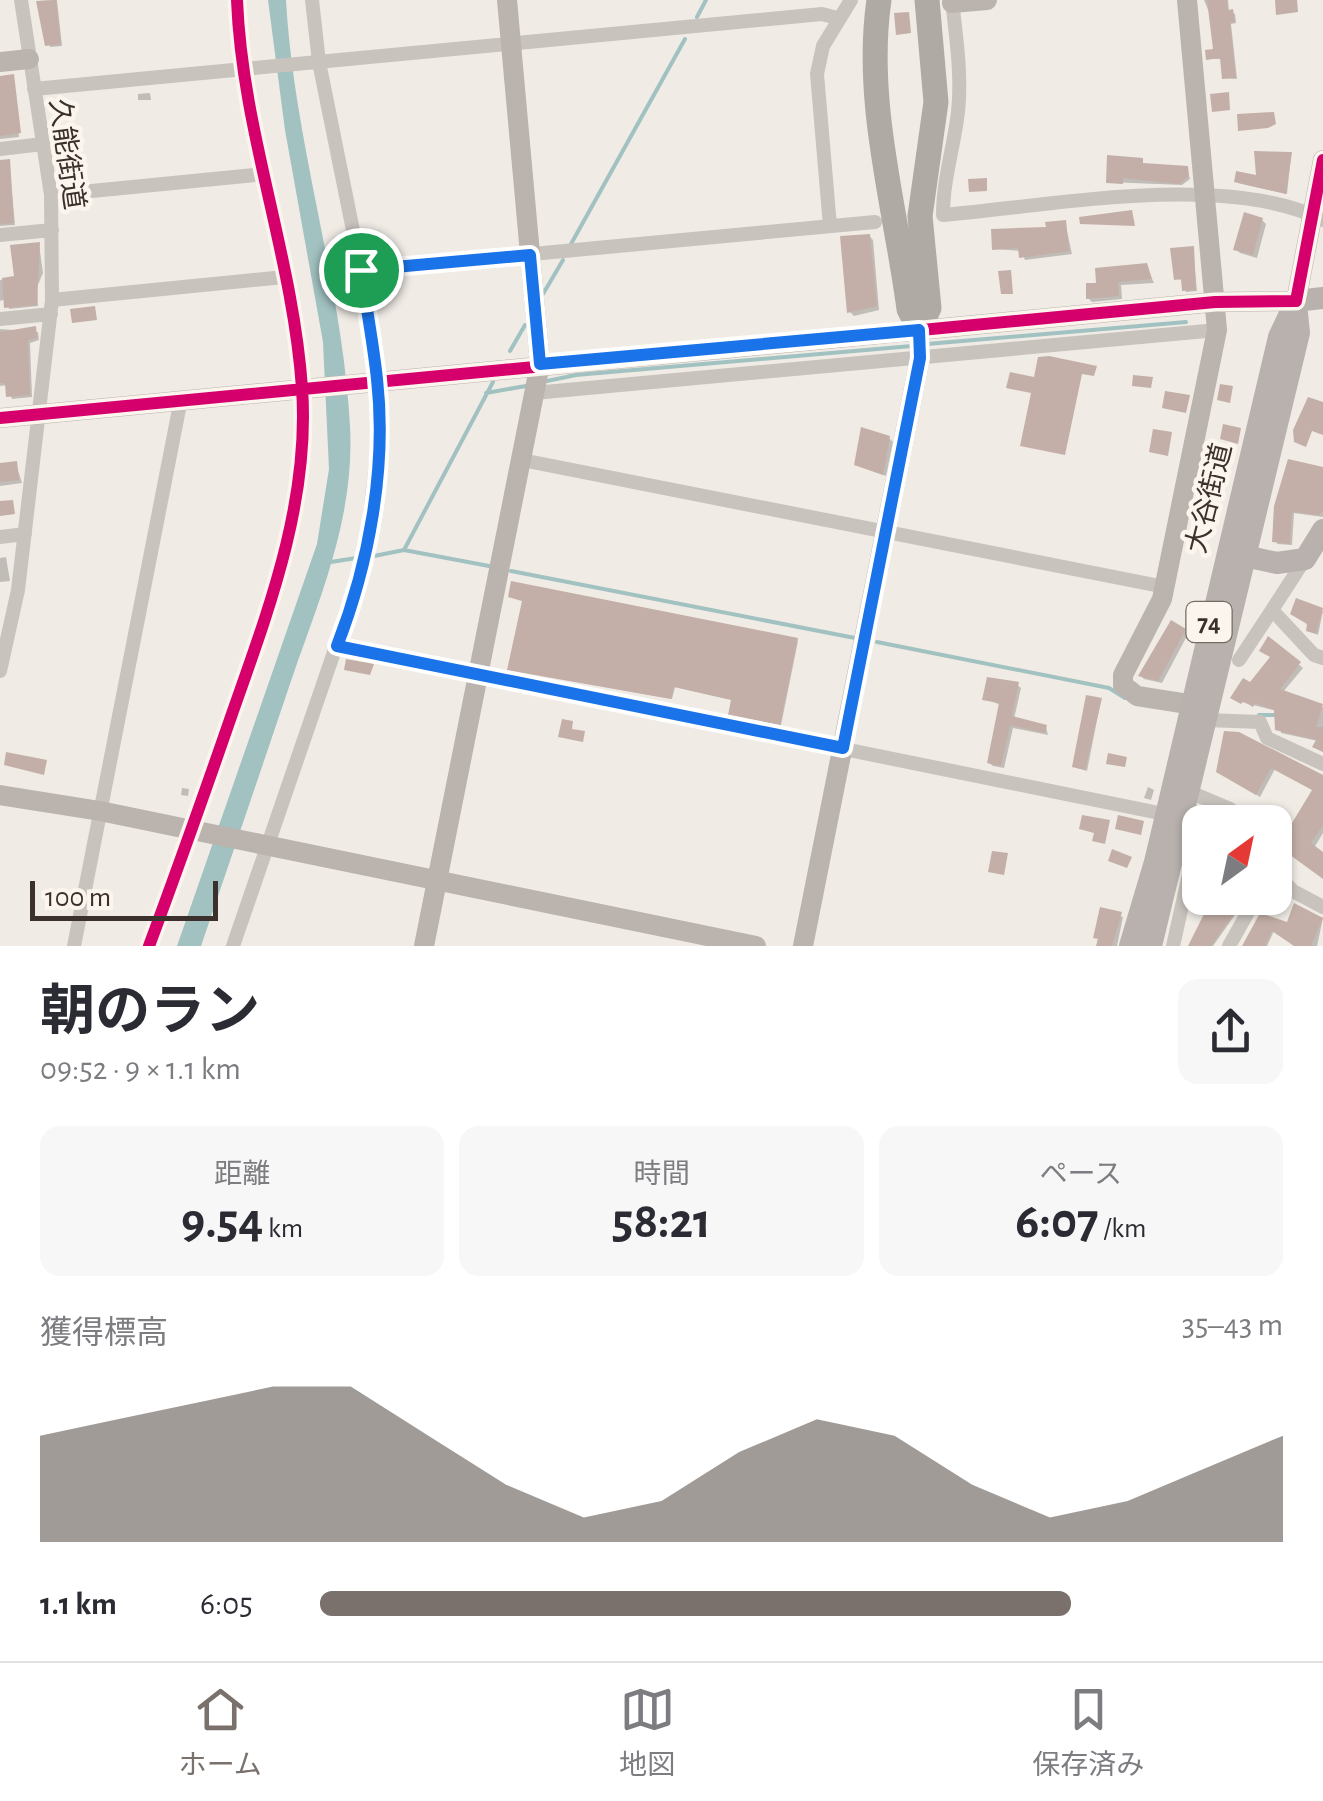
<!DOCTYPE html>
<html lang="ja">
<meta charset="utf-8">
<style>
:root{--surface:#fff;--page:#f7f7f7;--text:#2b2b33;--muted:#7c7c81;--line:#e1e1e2;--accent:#7a716c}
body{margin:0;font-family:"Alegreya Sans","Noto Sans JP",sans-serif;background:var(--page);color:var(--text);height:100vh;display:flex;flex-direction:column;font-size:38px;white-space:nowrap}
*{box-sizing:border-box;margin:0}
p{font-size:32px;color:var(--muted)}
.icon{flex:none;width:55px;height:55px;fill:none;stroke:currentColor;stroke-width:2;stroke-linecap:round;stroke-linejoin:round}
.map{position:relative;height:946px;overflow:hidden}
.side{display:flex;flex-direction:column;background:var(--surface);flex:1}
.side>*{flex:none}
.needle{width:65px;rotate:33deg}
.controls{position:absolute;left:1182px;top:805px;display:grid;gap:20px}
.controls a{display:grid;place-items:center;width:110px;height:110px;border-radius:20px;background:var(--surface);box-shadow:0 2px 8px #0004;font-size:50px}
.scale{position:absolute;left:30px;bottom:25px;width:188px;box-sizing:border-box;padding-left:10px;border:5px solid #3b302b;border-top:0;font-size:28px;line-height:35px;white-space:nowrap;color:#3b302b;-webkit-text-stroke:8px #fbf5ee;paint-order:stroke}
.pin{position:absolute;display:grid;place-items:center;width:85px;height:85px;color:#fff;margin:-42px;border:5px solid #fff;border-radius:50%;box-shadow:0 2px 10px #0007}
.round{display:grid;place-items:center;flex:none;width:105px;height:105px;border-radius:20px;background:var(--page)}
.head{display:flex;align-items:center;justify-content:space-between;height:170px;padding:0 40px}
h1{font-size:55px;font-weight:700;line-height:75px}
.stats{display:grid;grid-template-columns:repeat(3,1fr);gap:15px;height:170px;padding:10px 40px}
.stats div{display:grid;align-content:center;border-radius:20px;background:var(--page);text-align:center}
.stats b{font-size:50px;font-weight:700}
.stats small{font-size:28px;font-weight:400}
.stats p{font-size:28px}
.chart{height:280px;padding:20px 40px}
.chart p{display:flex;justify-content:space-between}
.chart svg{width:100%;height:180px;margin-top:10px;fill:var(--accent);opacity:.7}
ul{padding:0 40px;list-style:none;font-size:32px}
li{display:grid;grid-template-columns:160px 120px 1fr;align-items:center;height:75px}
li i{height:25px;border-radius:12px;background:var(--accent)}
.dock{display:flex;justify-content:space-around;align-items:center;height:140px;border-top:2px solid var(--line);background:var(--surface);font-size:28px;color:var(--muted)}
.dock a{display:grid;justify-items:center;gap:5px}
.dock .current{color:var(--accent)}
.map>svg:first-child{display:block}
.water{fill:#a1c2c1}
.shadow{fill:#0003}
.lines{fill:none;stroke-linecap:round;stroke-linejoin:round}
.stream{stroke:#a1c2c1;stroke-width:4}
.building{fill:#c3afa7}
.street{stroke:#c9c3be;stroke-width:14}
.secondary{stroke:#bab3ae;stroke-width:20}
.primary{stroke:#b8b1ad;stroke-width:22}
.highway{stroke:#afaaa4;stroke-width:25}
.cycleway-casing{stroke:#fbf5ee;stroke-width:19}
.cycleway{stroke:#d6006c;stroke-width:12}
.route-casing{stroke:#fff;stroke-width:20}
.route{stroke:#1a73e8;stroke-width:12}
.labels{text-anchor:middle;stroke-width:9;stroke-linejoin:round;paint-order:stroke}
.shield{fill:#fbf5ee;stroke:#756b66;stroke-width:2.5}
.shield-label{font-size:25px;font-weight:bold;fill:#3b302b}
.street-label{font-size:28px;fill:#3b302b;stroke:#fbf5ee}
</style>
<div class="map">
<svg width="1323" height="946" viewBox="0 0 1323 946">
<rect width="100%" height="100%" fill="#f0ebe5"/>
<!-- water -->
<path class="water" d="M268 0H286C294 143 342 282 350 426 355 517 320 597 291 681 261 770 231 858 201 946H177L317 544 329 469 323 342 285 130Z"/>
<!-- shadow -->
<path class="shadow" d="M57 0 62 46 50 47 39 1Z
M1204 0H1228L1229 12 1235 14 1236 23 1231 24 1237 79 1224 78 1223 59H1209L1216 52 1214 24Z
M12 78 19 137 0 139V116Z
M150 93 151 100H138V94Z
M1291 155 1287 194 1238 183 1259 178Z
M9 161 15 225 0 226V163Z
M1142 161 1144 166 1187 169 1190 179 1182 185 1108 182Z
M1262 220 1266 224 1257 258 1240 253 1236 249Z
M1065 222 1072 254 1025 260 1021 251 994 249Z
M869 236 873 240 879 310 854 316 850 312Z
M39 244 43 273 37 287 38 306 9 309 6 299 0 301V280L17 278Z
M1193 249 1197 291 1186 292 1183 280 1176 279Z
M1146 266 1154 283 1121 285 1122 299 1092 302 1088 298Z
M0 329 38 332 39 340 30 343 32 397 12 399 8 385 0 386Z
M889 438 893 442 886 476 856 464Z
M16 464 22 483 0 486V466Z
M1323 470V517L1294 513 1292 545 1277 544V507Z
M6 557 10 581 0 582V558Z
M1297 601 1323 611 1318 635 1309 630Z
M1185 631 1188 634 1162 683 1144 679 1141 676Z
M1269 640 1303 668 1283 692 1323 707V752L1315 747 1318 741 1281 733 1277 711 1237 701 1272 658Z
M798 641 781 725 732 715 734 700 675 687 672 699 511 670Z
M1017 685 1021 688 1014 719 1046 727 1048 735 1013 728 1004 768 993 766 989 763 1001 705 985 699Z
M1101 700 1087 771 1077 768 1075 766Z
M1226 734 1323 776V833L1314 848 1323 855V877L1291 854 1285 859 1278 851 1315 791 1275 769 1260 797 1223 775Z
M1148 787 1154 790 1151 800 1144 798Z
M182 788 189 789 188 796 181 795Z
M1214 898H1230L1242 905 1213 946H1191Z
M1295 907 1323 918 1317 946H1295L1274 931 1267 946H1246L1261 916 1288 926Z
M1102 910 1123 917 1117 946H1097Z"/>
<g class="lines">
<!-- stream -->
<path class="stream" d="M697 17 706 0
M571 244 685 39
M543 294 563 260
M927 344 1186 322
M510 351 525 325
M547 381 576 375 912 346
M486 393 526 386
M404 550 493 382
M369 557 404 550 489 566
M331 562 356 558
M511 571 855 638
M877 642 1109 688 1125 698
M1259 715H1279"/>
</g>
<!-- building -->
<path class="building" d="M56 0 61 44 45 46 36 1Z
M1207 0H1227L1228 10 1233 9 1235 22H1230L1236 78 1222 79 1220 58 1206 60 1205 50 1213 49Z
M1275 0H1297L1298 12 1276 15Z
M909 12 911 33 896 35 894 13Z
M14 74 21 133 0 136V76Z
M1229 92 1230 110 1212 112 1210 94Z
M1274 112 1276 124 1268 128 1238 131 1237 114Z
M1254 151 1292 152 1286 194 1234 182 1236 171 1256 175Z
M1107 155 1143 158V163L1188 166 1189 176 1179 184 1123 178V184L1106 183Z
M10 159 14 223 0 224V160Z
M987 178V191L969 192 968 179Z
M1132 210 1135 226 1080 224 1079 217Z
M1244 212 1263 218 1253 255 1233 250Z
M1066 220 1069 251 1019 258 1018 248 992 250 991 229 1046 227 1045 222Z
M870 234 877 306 847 313 840 236Z
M40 242 37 305 4 308 2 278 14 276 10 245Z
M1194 246 1196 290 1182 291 1181 279 1174 280 1170 248Z
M1147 263 1152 279 1118 282 1119 296 1086 299V283H1096L1095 268Z
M1011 270 1013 294H1001L998 271Z
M95 306 97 320 72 323 70 309Z
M36 326 37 338 28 340 30 395 6 397 5 383H0V332Z
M1049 356 1097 366 1094 376 1082 374 1065 455 1020 446 1031 393 1006 388 1010 372 1034 377 1038 357Z
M1133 375 1153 377 1151 388 1132 386Z
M1220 384 1233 386 1230 403 1217 400Z
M1165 391 1190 395 1186 413 1162 408Z
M1308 397 1323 402V435L1312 431 1306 447 1294 442 1293 430Z
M1223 424 1241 428 1238 444 1220 439Z
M861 427 890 436 883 475 854 465Z
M1153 429 1172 432 1168 456 1149 452Z
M1208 445 1221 448 1218 461 1205 459Z
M1288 459 1323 467V511L1319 515 1292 512 1290 544 1272 542 1274 506Z
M17 461 19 480 0 482V463Z
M13 500 15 514 0 516V501Z
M511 581 798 638 780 725 728 715 731 700 674 687 671 699 507 670 522 601 508 597Z
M1296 598 1323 608 1316 634 1306 631 1307 624 1290 614Z
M1171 620 1186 629 1158 681 1138 676Z
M1268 636 1301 662 1280 689 1323 704 1316 727H1323V752L1312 747 1316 740 1275 730 1274 710 1255 703 1253 707 1243 701 1241 704 1230 698 1243 678 1250 682 1270 657 1259 651Z
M346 659 374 664 370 675 344 670Z
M987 677 1019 682 1012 716 1047 725 1045 733 1010 725 1001 766 987 763 999 703 982 700Z
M1086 695 1102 698 1085 770 1072 767Z
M562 719 573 721 572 729 585 731 583 742 558 737Z
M1224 731 1239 732 1323 775V825L1311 843 1323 852V879L1286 852 1280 857 1275 851 1312 790 1271 768 1256 795 1216 772Z
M6 752 47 760 44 775 4 765Z
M1108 753 1127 757 1125 767 1106 764Z
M1261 808 1286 822H1254Z
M1082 815 1110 820 1105 844 1092 841 1094 833 1079 829Z
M1118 815 1144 821 1141 835 1115 829Z
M1112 849 1132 857 1127 868 1108 861Z
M992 851 1008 853 1004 875 988 872Z
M1212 898 1242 902 1211 946H1188Z
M1294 903 1323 918 1311 946H1294L1272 931 1265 946H1242L1260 913 1287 922Z
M1100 907 1122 912 1112 946H1096L1098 939 1093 938Z"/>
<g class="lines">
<!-- street -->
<path class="street" d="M952 0C956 37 962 75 958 112 954 147 943 179 943 215 1051 206 1224 171 1323 220
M34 89 822 14 837 18
M0 149 43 144
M51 195 265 174
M830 226 817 74 823 46 851 0
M0 235 52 230
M361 270 875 222
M52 300 284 277
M0 319 51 314
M534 393 1217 330
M522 460 1165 587
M0 537 25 534
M1305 559 1272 610 1314 655 1323 658
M337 646 1164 814
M1239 660 1272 610
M0 671 18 590 52 300 51 195 21 0
M1206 720 1260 722 1267 738 1323 764
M1185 790 1230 809 1243 822
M1275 873 1293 891 1323 907
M74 946 181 399
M149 946C178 868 206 789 233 711 270 606 310 500 302 388 293 257 242 131 237 0
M233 946 364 565 377 454 378 382 361 270 319 62 312 0
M1173 946 1192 861 1173 854
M1229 946 1256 898"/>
<!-- secondary -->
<path class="secondary" d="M1187 0 1217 330 1162 599 1123 675V685L1137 696 1188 704
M952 3 987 0
M0 62 29 59
M0 418 1215 302 1296 301 1323 160
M0 795 100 811 756 946
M424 946 540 364 507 0
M803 946 920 358 919 329"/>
<!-- primary -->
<path class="primary" d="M1296 301 1323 298
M1245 556 1277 563 1305 559 1323 530
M1130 946 1155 862 1279 337 1296 301
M1151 946 1299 333 1296 304"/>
<!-- highway -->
<path class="highway" d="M879 0C864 102 896 209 909 309L919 329
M919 329 929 308 920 216 936 102 927 0"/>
<defs>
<path id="cycleway" d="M0 418 1215 302 1296 301 1323 160
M149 946C178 868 206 789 233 711 270 606 310 500 302 388 293 257 242 131 237 0"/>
</defs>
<!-- cycleway casing -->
<use href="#cycleway" class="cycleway-casing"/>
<!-- cycleway -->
<use href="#cycleway" class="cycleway"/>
</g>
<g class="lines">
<defs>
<path id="route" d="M530 255 540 364 919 330 920 358 843 748 337 646C369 564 387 467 377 379 373 342 366 306 361 270Z"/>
</defs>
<!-- route casing -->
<use href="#route" class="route-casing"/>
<!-- route -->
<use href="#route" class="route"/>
</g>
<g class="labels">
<!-- shield labels -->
<rect class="shield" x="1186.5" y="602" width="45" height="40" rx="8"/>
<g class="shield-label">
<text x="1209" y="631">74</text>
</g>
<!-- street labels -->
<g class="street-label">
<text transform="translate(68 154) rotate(82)" y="10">久能街道</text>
<text transform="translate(1208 498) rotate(-76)" y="10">大谷街道</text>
</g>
</g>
</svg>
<div class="controls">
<a><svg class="needle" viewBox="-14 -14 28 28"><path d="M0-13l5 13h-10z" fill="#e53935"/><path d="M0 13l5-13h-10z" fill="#7c7c81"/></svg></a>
</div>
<div class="scale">100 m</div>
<div class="pin" style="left:361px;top:270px;background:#1e9e55"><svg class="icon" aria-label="arrive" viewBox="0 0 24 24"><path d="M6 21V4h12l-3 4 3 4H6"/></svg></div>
</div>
<section class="side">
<div class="head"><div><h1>朝のラン</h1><p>09:52 · 9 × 1.1 km</p></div><a class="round"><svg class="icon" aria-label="share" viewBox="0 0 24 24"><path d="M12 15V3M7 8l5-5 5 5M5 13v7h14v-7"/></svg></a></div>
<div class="stats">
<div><p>距離</p><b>9.54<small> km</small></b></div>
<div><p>時間</p><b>58:21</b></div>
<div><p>ペース</p><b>6:07<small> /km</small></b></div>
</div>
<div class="chart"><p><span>獲得標高</span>35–43 m</p>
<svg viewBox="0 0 160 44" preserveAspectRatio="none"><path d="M0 44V18L10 14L20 10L30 6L40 6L50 18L60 30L70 38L80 34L90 22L100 14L110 18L120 30L130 38L140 34L150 26L160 18V44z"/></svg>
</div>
<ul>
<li><b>1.1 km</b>6:05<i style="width:78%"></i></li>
</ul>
</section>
<nav class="dock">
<a class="current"><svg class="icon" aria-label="home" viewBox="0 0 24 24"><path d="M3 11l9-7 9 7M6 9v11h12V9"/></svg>ホーム</a>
<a><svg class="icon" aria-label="map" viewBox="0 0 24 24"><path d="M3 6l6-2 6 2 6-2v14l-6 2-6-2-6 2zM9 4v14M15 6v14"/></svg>地図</a>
<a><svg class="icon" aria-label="saved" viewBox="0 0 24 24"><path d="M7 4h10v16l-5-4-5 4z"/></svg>保存済み</a>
</nav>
